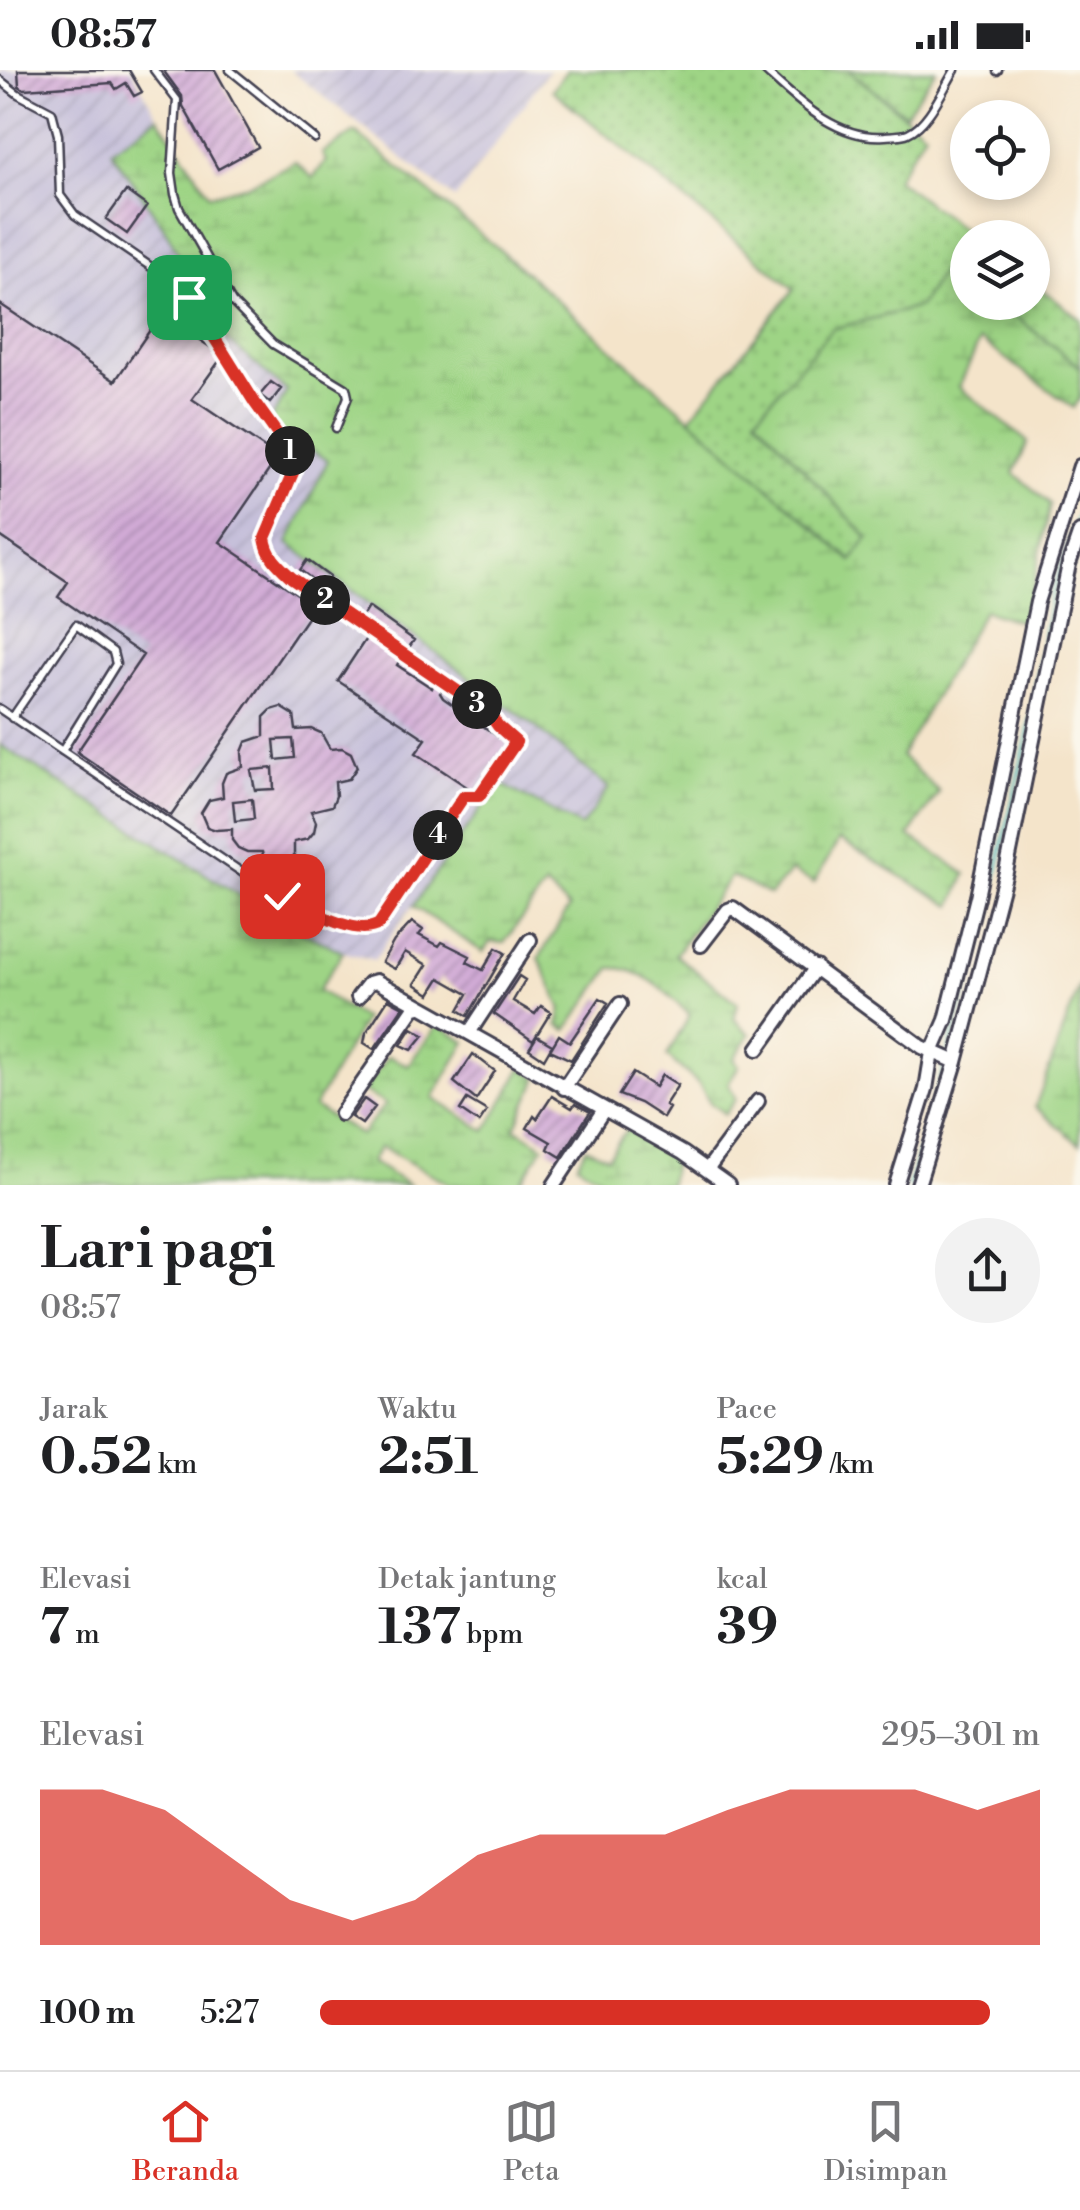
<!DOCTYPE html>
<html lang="id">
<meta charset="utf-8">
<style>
:root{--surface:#fff;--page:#f2f2f2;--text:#202124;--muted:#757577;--line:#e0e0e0;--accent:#d93025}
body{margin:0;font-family:"Libre Bodoni",serif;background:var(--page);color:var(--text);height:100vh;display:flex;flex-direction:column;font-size:38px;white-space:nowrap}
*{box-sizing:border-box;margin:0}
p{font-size:32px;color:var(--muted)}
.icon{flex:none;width:55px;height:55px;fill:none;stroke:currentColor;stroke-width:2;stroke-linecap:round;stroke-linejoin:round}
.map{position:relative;height:1115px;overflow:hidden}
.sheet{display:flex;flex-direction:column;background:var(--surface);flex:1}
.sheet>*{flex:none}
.tools{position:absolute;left:950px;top:30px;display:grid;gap:20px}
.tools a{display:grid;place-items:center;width:100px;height:100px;border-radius:50%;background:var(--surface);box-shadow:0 5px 15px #0003;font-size:50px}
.pin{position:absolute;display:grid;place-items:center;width:85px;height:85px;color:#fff;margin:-42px;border-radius:20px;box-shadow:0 5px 15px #0006}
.km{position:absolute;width:50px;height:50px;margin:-25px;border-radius:50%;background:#222;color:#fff;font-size:28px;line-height:50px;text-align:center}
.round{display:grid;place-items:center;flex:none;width:105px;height:105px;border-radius:52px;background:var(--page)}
.overview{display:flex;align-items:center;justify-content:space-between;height:170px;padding:0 40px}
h1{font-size:55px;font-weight:700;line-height:75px}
.metrics{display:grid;grid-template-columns:repeat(3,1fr);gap:15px;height:170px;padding:10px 40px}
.metrics div{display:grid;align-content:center}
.metrics b{font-size:50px;font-weight:700}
.metrics small{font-size:28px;font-weight:400}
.metrics p{font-size:28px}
.chart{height:280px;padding:20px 40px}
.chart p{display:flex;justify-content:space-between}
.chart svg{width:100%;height:180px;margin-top:10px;fill:var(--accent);opacity:.7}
ul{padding:0 40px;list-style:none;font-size:32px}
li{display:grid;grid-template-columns:160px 120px 1fr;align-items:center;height:75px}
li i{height:25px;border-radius:12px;background:var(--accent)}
.status{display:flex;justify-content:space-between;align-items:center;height:70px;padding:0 50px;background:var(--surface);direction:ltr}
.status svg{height:28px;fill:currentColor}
.menu{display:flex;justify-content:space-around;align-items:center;height:140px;border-top:2px solid var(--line);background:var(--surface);font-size:28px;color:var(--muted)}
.menu a{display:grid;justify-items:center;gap:5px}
.menu .on{color:var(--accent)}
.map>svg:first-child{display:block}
.industrial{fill:url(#industrial-furrows)}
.green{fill:url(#green-dots);stroke:#607b60;stroke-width:2.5}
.wetland{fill:url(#wetland-marsh);stroke:#607b60;stroke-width:2.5}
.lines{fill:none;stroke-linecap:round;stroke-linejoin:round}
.stream{stroke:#4cbbc1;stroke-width:4}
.building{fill:url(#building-hatch);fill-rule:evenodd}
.service-casing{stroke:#423f50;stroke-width:11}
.minor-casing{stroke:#423f50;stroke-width:18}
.service{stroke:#fff;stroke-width:6}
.minor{stroke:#fff;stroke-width:12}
.route-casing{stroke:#fff;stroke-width:20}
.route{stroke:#d93025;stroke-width:12}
</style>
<div class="status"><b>08:57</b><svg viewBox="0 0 49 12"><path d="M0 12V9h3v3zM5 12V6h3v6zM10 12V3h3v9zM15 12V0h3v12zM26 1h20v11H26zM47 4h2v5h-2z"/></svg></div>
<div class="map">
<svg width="1080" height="1115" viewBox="0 0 1080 1115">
<defs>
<pattern id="industrial-furrows" width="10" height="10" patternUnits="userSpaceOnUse" patternTransform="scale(2.5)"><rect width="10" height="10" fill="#c6c0da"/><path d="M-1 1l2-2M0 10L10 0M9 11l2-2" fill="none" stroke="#aaa5bc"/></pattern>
<pattern id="green-dots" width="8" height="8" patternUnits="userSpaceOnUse" patternTransform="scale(2.5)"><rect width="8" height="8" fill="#9ed485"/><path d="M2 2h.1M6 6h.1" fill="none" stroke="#88b674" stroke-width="1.8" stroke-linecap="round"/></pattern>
<pattern id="wetland-marsh" width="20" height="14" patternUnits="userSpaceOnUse" patternTransform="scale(2.5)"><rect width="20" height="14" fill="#9ed485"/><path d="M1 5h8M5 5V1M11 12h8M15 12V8" fill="none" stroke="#88b674"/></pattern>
<pattern id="building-hatch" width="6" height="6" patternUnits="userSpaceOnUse" patternTransform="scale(2.5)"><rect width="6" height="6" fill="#d1aad6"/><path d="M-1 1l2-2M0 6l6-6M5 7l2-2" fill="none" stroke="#a98aaf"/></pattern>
</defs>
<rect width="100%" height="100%" fill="#fbf7ec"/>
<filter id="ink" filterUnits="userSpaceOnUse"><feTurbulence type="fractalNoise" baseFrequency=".01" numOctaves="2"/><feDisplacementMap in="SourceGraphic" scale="20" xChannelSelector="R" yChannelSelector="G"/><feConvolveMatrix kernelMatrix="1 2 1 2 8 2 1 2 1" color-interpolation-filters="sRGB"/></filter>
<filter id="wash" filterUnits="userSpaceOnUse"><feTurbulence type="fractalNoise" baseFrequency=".0048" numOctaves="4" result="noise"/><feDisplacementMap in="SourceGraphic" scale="40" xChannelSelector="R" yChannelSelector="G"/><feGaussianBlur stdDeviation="2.25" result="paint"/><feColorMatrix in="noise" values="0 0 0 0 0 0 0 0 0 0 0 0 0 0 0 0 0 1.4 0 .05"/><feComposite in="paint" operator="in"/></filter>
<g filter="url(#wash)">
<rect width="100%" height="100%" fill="#f4e4ca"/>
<!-- industrial -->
<path class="industrial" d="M0 0H132L158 47 112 80 167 162 217 261 287 322 268 355 328 390 288 473 532 654 609 718 581 758 499 713 374 890 343 882 280 851 0 675Z
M290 0H549L455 129Z"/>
<!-- green -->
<path class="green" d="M567 0H848L925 62 896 109 973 167 968 168 967 209 947 193 919 237 832 259 869 469 852 491 690 348 794 219 552 20Z
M1033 212 1080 249V297L998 233 1032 232Z"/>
<!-- wetland -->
<path class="wetland" d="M848 0H936L905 44Z
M158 47 210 125 248 115 295 92 313 108 326 91 322 83 355 62 500 180 852 491 868 468 756 347 832 259 919 237 947 193 967 209 968 232 998 233 1080 297V328L1074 338 980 270 959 317 1028 372 1014 403 1050 434 1026 554 984 540 901 686 939 722 909 766 966 804 952 836 839 770 814 813 791 801 770 825 731 806 675 885 738 933 734 949 750 964 734 989 739 996 728 1013 736 1029 725 1044 709 1032 700 1015 667 986 690 945C668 924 643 897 611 898L567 960 558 955 562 939 539 888 569 838 545 816 504 873 490 872 483 882 413 836 499 713 581 757 609 718 532 654 288 473 328 390 268 355 287 321 217 261 167 162 111 80Z
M0 675 280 851 343 882 318 920 364 949 314 1037 361 1065 385 1034 363 1021 388 986 408 995 438 955 466 972 433 1028 486 1061 522 998 538 1008 515 1058 544 1076 519 1115H452L380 1077 371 1092 409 1115H0Z
M1080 915V1074L1035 1037Z
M629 1060 674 1084 669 1115H597L601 1108 577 1094 586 1077 608 1087 625 1061Z"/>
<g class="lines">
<!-- stream -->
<path class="stream" d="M909 1115 981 871 1029 660 1051 526 1080 440"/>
</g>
<g id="blocks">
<!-- building -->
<path class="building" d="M18 0H129L142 22 134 26 126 13 116 19 112 13 24 19 19 16Z
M163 0H215L258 77 218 99 183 36 182 26Z
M126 121 147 136 127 164 106 149Z
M0 234 115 311 161 244 213 279 220 290 192 329 278 387 220 472 315 536 171 746 77 682 143 585 58 527 68 512 0 466Z
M271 312 281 319 270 333 260 325Z
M307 490 330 507 322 517 300 500Z
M368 537 414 570 408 579 362 547Z
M367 567 400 590 397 595 432 618 434 613 443 619 440 623 443 628 507 673 475 719H470L416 683 426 669 338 611Z
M281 637 294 645 296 660 312 659 321 663 330 679 342 678 351 683 357 697 349 709 335 712 336 726 332 736 311 741 316 752 314 762 308 769 294 772V792L287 800 277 802 265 794 262 782H247L238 778 232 770V759L216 760 207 757 201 743 209 730 223 727 222 713 226 703 243 697 242 682 246 672 264 666V647L271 640ZM293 669 295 688 276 690 274 670ZM273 698 274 719 255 720 251 700ZM252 729 254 749 235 751 233 731Z
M412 852 423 860 419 865 439 876 442 872 470 886 467 892 483 900 496 878 505 883 468 946 459 940 468 924 440 908 430 924 415 914 427 895 405 882 395 899 382 892 394 871Z
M519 906 525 910 513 931 535 944 541 936 551 942 533 971 494 944Z
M600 928 608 933 571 990 550 980 559 965 570 972Z
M388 929 403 937 374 979 364 973 366 963Z
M412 958 424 965 412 980 401 975Z
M537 966 552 975 544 989 529 979Z
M473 984 495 1001 476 1030 454 1012Z
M633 1003 655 1017 662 1005 678 1015 665 1035 669 1038 663 1048 640 1033 619 1025Z
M552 1026 572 1038 575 1034 590 1042 561 1087 548 1079 551 1072 527 1058 534 1046 537 1049Z
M364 1029 375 1037 362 1054 351 1047Z
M467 1029 487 1041 479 1053 460 1040Z"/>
</g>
</g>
<g filter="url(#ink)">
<use href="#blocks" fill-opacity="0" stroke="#423f50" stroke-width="2.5"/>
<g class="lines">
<defs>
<path id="service" d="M154 0 177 30 172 103 175 124 179 138 232 232 273 274 346 318 348 327 336 358
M230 0 315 69
M764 0C797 30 836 70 885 66 892 65 902 66 908 63 929 54 943 19 955 0
M997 1 998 0
M0 10 18 24 52 42 58 65 60 125 75 145 179 216 189 227 255 333 293 386 295 398 265 467 273 491 293 508 488 642 498 656 516 672 479 726H464L379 854 362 860 282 827 240 801 0 639
M12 648 76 555 113 582 116 594 62 681"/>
<path id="minor" d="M701 875 728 840 733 838 922 977 956 992
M358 927 369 913 376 911 683 1083 728 1115
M469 963 530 870
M758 979 816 897
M564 1018 620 934
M341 1044 417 934
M707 1100 758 1031
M554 1115 603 1041
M896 1115 926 1019 932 982 946 950 977 827 1037 532 1080 396
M918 1115 956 992 1006 802 1069 494 1080 462"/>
</defs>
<!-- service casing -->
<use href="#service" class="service-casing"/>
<!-- minor casing -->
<use href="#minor" class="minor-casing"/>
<!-- service -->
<use href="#service" class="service"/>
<!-- minor -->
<use href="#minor" class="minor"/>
</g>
</g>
<g class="lines" filter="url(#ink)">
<defs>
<path id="route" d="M189 227 255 333 293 386 295 398 265 468C268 487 278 495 292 508L488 642 498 656 516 672 479 726H464L379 854C355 869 306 837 282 826"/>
</defs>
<!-- route casing -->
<use href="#route" class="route-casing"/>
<!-- route -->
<use href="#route" class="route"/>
</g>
</svg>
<div class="tools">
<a><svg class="icon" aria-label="locate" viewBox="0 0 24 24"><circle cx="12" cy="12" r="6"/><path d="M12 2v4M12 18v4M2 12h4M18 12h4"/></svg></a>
<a><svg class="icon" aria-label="layers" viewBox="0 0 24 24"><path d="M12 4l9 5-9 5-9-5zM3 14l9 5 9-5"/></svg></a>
</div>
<div class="pin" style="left:189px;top:227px;background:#1e9e55"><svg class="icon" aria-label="arrive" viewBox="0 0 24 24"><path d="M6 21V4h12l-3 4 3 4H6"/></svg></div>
<div class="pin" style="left:282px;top:826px;background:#d93025"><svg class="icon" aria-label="check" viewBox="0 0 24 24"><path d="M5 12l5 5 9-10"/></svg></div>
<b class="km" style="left:290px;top:381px">1</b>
<b class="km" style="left:325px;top:530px">2</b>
<b class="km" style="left:477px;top:634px">3</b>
<b class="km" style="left:438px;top:765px">4</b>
</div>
<section class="sheet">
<div class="overview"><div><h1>Lari pagi</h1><p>08:57</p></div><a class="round"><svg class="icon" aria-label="share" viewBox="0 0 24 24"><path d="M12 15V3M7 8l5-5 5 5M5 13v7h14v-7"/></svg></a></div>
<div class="metrics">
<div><p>Jarak</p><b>0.52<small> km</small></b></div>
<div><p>Waktu</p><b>2:51</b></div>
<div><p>Pace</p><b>5:29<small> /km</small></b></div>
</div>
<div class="metrics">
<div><p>Elevasi</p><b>7<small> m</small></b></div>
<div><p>Detak jantung</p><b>137<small> bpm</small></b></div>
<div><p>kcal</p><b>39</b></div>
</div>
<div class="chart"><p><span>Elevasi</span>295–301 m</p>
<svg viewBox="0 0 160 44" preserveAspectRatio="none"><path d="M0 44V6L10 6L20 11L30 22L40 33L50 38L60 33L70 22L80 17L90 17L100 17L110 11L120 6L130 6L140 6L150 11L160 6V44z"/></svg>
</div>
<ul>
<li><b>100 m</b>5:27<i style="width:93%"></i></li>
</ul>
</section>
<nav class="menu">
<a class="on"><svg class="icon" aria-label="home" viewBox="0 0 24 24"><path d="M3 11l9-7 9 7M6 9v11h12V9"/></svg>Beranda</a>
<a><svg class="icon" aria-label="map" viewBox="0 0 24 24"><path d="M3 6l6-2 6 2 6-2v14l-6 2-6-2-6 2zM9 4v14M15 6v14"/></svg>Peta</a>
<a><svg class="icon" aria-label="saved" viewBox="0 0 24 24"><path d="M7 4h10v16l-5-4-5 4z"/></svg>Disimpan</a>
</nav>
